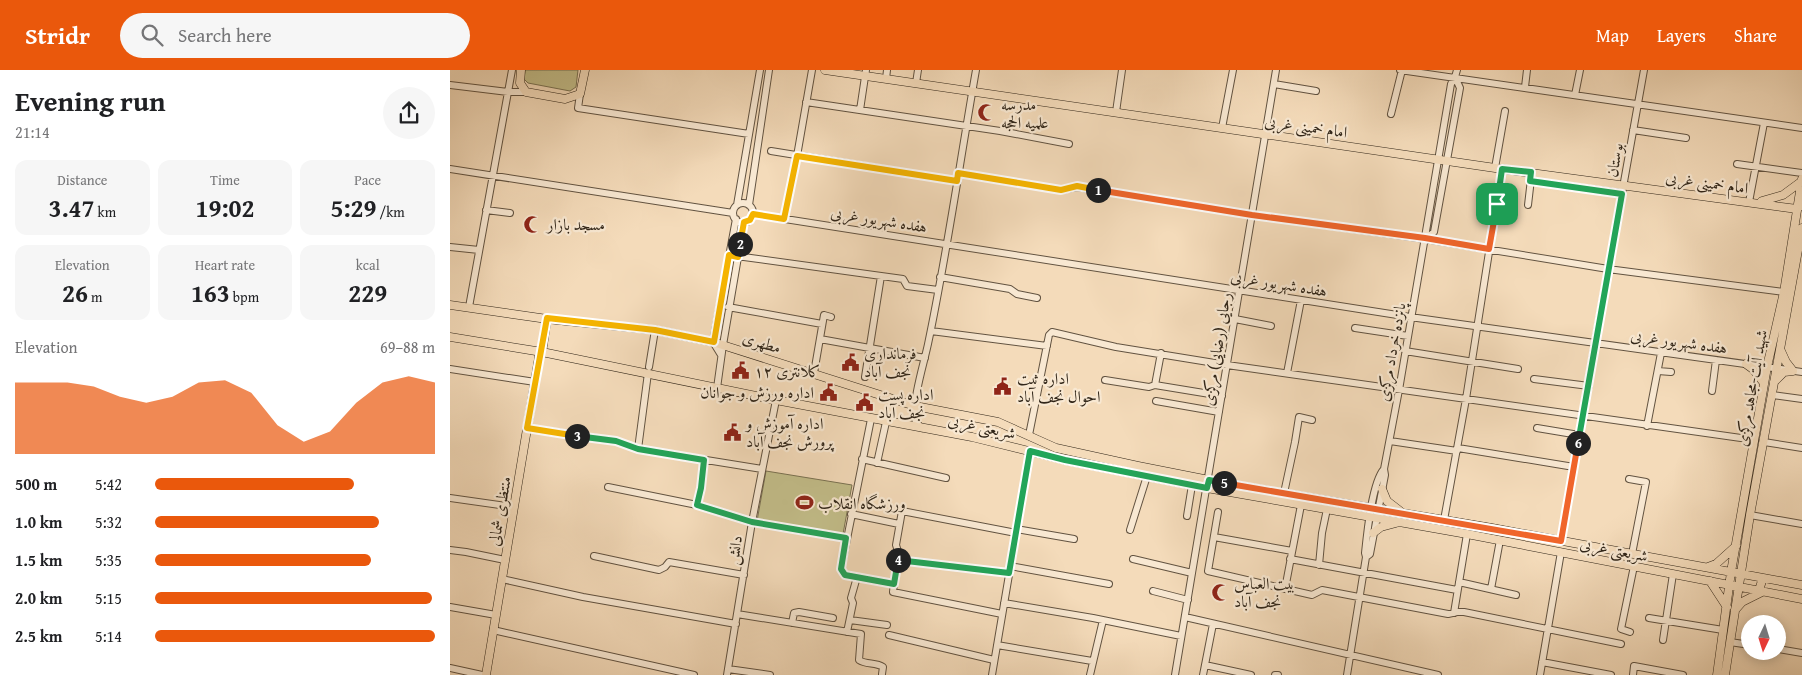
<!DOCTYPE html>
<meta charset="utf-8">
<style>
:root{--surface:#fff;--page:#f6f6f6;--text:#202124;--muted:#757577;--accent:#ea580c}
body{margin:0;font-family:"Gentium Book Plus",Amiri,serif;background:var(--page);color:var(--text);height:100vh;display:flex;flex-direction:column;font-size:19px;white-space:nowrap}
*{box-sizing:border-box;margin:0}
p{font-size:16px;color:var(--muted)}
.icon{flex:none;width:28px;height:28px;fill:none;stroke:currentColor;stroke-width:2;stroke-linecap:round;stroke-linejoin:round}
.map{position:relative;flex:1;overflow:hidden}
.sheet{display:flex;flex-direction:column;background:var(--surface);width:450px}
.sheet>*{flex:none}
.needle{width:32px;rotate:184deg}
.buttons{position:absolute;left:1291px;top:545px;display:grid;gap:10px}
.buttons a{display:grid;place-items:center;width:45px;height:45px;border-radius:50%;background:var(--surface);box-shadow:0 2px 12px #0003;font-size:25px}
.pin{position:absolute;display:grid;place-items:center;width:42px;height:42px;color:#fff;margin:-21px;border-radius:10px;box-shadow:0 2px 8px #0006}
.km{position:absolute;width:25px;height:25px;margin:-12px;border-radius:50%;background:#222;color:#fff;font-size:14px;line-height:25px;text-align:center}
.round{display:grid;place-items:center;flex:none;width:52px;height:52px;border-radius:26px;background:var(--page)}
.summary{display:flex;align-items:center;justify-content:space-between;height:85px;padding:0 15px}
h1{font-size:28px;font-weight:700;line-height:38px}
.metrics{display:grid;grid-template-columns:repeat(3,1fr);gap:8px;height:85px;padding:5px 15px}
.metrics div{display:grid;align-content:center;border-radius:12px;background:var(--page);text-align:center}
.metrics b{font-size:25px;font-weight:700}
.metrics small{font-size:14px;font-weight:400}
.metrics p{font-size:14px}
.chart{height:140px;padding:10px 15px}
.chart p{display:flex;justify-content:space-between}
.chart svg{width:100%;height:90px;margin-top:5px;fill:var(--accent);opacity:.7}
ul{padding:0 15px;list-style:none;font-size:16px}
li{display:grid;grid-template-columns:80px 60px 1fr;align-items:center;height:38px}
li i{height:12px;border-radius:6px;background:var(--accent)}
header{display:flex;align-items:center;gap:30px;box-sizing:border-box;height:70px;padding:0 25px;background:var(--accent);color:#fff}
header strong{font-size:24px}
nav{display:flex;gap:28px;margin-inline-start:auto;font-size:18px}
.search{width:350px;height:45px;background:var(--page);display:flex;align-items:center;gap:12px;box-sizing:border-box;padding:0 18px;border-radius:28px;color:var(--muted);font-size:19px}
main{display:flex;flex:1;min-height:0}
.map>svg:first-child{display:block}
.green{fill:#c3be8a;stroke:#7a7252}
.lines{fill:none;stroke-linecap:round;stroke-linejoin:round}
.minor-casing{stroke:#625341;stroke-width:8}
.major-casing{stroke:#312619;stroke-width:9}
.minor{stroke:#f8e8d2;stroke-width:6}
.major{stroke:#f4dbba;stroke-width:8}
.split-1-casing{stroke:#fff;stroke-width:10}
.split-2-casing{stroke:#fff;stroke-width:10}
.split-3-casing{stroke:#fff;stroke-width:10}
.split-4-casing{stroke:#fff;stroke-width:10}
.split-5-casing{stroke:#fff;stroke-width:10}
.split-6-casing{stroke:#fff;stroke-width:10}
.split-7-casing{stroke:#fff;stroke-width:10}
.split-1{stroke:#f0652b;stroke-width:6}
.split-2{stroke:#f5b400;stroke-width:6}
.split-3{stroke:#f5b400;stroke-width:6}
.split-4{stroke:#22a559;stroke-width:6}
.split-5{stroke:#22a559;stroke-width:6}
.split-6{stroke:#f0652b;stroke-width:6}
.split-7{stroke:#22a559;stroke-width:6}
.labels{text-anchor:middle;stroke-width:4.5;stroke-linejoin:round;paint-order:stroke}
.poi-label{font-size:16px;fill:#312619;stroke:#f8e8d2;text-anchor:start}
.street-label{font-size:16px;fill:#312619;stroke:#f8e8d2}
</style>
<header>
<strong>Stridr</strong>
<div class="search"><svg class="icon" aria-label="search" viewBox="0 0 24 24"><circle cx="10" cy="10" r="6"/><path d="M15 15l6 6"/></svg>Search here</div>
<nav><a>Map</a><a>Layers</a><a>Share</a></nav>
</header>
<main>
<section class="sheet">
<div class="summary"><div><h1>Evening run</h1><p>21:14</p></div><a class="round"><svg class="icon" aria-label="share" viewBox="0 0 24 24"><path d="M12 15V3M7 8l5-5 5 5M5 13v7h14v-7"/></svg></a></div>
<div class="metrics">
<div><p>Distance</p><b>3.47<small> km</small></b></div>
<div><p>Time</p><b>19:02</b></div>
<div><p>Pace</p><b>5:29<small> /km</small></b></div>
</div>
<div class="metrics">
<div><p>Elevation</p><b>26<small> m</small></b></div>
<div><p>Heart rate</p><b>163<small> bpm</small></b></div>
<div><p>kcal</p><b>229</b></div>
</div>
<div class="chart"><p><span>Elevation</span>69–88 m</p>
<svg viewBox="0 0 160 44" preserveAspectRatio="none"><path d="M0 44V9L10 9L20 9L30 11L40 16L50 19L60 16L70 9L80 8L90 14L100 30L110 38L120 33L130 19L140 9L150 6L160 9V44z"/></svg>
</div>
<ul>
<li><b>500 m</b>5:42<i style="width:71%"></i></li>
<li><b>1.0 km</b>5:32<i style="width:80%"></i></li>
<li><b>1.5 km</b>5:35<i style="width:77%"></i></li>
<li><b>2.0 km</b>5:15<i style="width:99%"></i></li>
<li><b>2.5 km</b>5:14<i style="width:100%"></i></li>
</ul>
</section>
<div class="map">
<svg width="1352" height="605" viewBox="0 0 1352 605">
<rect width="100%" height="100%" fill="#f4dbba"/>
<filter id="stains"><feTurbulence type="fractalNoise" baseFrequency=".004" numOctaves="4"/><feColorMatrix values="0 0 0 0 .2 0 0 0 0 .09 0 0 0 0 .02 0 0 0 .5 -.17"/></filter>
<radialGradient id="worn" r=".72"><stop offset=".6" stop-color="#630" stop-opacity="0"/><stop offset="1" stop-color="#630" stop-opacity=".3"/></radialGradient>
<!-- green -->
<path class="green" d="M75 0H128L126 17 120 21 78 13 74 9Z
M316 401 402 415 393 464 307 451Z"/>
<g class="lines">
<defs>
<path id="minor" d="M950 0 1352 58
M436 9 437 0
M466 13 468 0
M824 14 866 21
M0 15 58 22H76
M1075 17 1077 0
M130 24 128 38 299 64
M1125 25 1130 0
M356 32 550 61 619 74
M410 40 416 0
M666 42 672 0
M941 44 952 0
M772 58 783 0
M1183 60 1236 68
M321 81 507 111
M1287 94 1352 103
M1045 98 1055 41
M0 99 283 143
M508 103 611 120 627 117 802 145 975 169 1158 199 1334 222
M1081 111 1172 124
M1299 132 1314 53
M283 143a10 10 0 1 1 20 0a10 10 0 1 1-20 0Z
M287 135 310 0
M299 135 319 0
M1078 135 1081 109
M36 140 60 143
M303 144 960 247 1352 302
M334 149 347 86 362 0
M975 169 984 162 1010 18 1005 7
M0 177 29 180
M279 185 453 209 457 216 488 220
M490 207 560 219 567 224 587 228
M19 237 62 0
M278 237 372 254
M785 249 821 256
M905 258 958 266
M481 261 597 276
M370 269 475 288
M955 281 1068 299
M271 285 263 272 286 149
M199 297 205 260
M0 299 85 312
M1208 301 1221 302
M364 303 374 245 381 247
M837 303 851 230
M415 307 431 206
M1084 309 1139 316
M655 310 699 317 705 315 772 326
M705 315 711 283
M267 318 273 275 294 152
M1262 321 1266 290
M1322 325 1352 329
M706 331 769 342
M421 349 391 499 395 505 443 514
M1197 356 1211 283
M77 358 166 371 188 379 312 399
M472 358C469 356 466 353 465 349 462 331 474 293 478 274 497 184 510 91 526 0
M1087 358 1129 365
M579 365 599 265 602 262 666 277 777 295 1305 370
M940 371 1007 381
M1314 372 1352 378
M1008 378 1124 397
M188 379 198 303
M412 389 496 408
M427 393 436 352
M1179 409 1196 412 1182 484
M158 417 247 435 302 452 396 468
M834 423 845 372 849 347 862 350
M0 428 64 437
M247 435 251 418 254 390
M768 442 758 501 862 525 872 520 998 544 1007 542H1014L1171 574
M401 444 449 454
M1300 445 1352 454
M737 446 742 415
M994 450 1016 329 1052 99
M566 459 624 469
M680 460 697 406
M764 467 842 481
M1111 471 1145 274 1194 0
M0 480 16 482 55 490
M144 486 209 500 215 497 219 492 294 505
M916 487 915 483C917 464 922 412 934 399
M683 489 742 503
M840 489 1007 520
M448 490 559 503
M869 495 872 463 877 439
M560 496 659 514
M52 509 133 527 286 554
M1009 512 1066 525
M835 519 851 435
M1041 519 1050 470
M703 521 738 530
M554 533 643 548 731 566
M0 537 46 545
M1004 543 1017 464
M287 544 411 564 409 590C416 595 426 592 433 597L432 604
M552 544 443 522C444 508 452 488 446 475L452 441 566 463
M735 547 988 605
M1199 548 1273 560
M400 550 437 555
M342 553 344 543 349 542 383 548
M43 560 244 605
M397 562 403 533 401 528 407 507
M1180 562 1171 559 1184 496
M439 565 544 590
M1213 570 1223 504
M1280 572 1300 575
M547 575 642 591
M1328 579 1352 583
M1092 592 1161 605
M755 595 801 605
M0 598 32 605
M278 599 320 605
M277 605 302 452 326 330
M542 605 580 381
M640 605 653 550
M725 605 826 0
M753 605 763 554
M825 605H828
M897 605 916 487 920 484 935 405 934 399 949 320 1001 14 1005 7 1007 0
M1090 605 1111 482
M1183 605 1184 596 1233 605"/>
<path id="major" d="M71 0 70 13 76 22 115 29 130 24 135 0
M375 0 1052 99 1347 139 1352 135
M1312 131 1333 125 1352 111
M0 235 97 249 205 260 263 272 465 336 548 352 606 378 688 396 784 415 1042 458 1352 515
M0 267 92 282 326 330 522 367 615 390 757 418 1017 464 1352 529
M92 282 97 249
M1296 294 1303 299 1314 313
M1324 312 1334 302 1343 301 1336 292 1331 281
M932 419 937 431 950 441
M923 463 931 457 946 453
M1258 497 1266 494 1286 476
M1260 511 1277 537
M1285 540 1292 532 1312 522 1310 517 1313 508
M36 605 90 281
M1267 605 1281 502 1317 297 1334 222 1352 109
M1275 605 1300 445 1352 158"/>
</defs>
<!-- minor casing -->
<use href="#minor" class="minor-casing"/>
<!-- major casing -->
<use href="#major" class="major-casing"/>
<!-- minor -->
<use href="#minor" class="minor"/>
<!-- major -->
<use href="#major" class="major"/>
</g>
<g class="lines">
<defs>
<path id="split-1" d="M648 120 802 145 975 168 1039 179 1047 134"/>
<path id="split-2" d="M290 174 294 152 300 150 303 144 334 149 347 86 507 111 508 103 611 120 627 116 648 120"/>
<path id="split-3" d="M127 366 77 358 97 248 205 260 264 272 279 185 288 187 290 174"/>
<path id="split-4" d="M127 366 166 371 188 379 254 390 251 418 247 435 302 452 396 468 391 499 395 505 444 514 448 490"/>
<path id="split-5" d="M448 490 559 503 580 381 615 390 757 418 759 410 774 413"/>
<path id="split-6" d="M774 413 1111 471 1128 373"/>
<path id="split-7" d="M1047 134 1052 99 1081 102 1080 111 1172 124 1128 373"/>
</defs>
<!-- split-1 casing -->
<use href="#split-1" class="split-1-casing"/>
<!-- split-2 casing -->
<use href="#split-2" class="split-2-casing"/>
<!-- split-3 casing -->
<use href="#split-3" class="split-3-casing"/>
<!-- split-4 casing -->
<use href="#split-4" class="split-4-casing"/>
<!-- split-5 casing -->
<use href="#split-5" class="split-5-casing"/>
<!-- split-6 casing -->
<use href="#split-6" class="split-6-casing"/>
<!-- split-7 casing -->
<use href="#split-7" class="split-7-casing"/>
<!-- split-1 -->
<use href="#split-1" class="split-1"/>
<!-- split-2 -->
<use href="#split-2" class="split-2"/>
<!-- split-3 -->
<use href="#split-3" class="split-3"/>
<!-- split-4 -->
<use href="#split-4" class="split-4"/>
<!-- split-5 -->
<use href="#split-5" class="split-5"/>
<!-- split-6 -->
<use href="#split-6" class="split-6"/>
<!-- split-7 -->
<use href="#split-7" class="split-7"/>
</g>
<!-- icons -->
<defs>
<symbol id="mosque-bare" viewBox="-9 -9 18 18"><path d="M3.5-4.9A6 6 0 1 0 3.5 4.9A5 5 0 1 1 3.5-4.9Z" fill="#8f2418" stroke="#f8e8d2" stroke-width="2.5" paint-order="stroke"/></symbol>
<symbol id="civic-bare" viewBox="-9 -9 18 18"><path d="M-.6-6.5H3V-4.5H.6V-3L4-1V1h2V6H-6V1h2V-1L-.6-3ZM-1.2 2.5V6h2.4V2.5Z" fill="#8f2418" stroke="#f8e8d2" stroke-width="2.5" paint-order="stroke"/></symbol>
<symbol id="stadium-bare" viewBox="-9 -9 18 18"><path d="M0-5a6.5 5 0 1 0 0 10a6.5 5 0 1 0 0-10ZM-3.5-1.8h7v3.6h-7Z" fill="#8f2418" stroke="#f8e8d2" stroke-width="2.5" paint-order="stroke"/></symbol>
</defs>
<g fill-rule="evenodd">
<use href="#mosque-bare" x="524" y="30" width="25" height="25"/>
<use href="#mosque-bare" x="70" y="142" width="25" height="25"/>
<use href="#civic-bare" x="388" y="280" width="25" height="25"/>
<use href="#civic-bare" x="278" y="288" width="25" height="25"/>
<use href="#civic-bare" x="540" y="304" width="25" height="25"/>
<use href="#civic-bare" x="366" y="310" width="25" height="25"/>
<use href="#civic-bare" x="402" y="320" width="25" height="25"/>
<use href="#civic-bare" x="270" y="350" width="25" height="25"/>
<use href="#stadium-bare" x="342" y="420" width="25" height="25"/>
<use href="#mosque-bare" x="758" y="510" width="25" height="25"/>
</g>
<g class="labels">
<!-- poi labels -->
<g class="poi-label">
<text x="551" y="40">مدرسه<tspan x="551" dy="18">علمیه الحجه</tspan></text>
<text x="97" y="160">مسجد بازار</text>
<text x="414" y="289">فرمانداری<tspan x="414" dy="18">نجف آباد</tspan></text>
<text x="304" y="307">کلانتری ۱۲</text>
<text x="567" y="314">اداره ثبت<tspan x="567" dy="18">احوال نجف آباد</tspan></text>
<text x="364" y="328" text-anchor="end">اداره ورزش و جوانان</text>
<text x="428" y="330">اداره پست<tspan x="428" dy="18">نجف آباد</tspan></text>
<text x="296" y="359">اداره آموزش و<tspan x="296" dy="18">پرورش نجف آباد</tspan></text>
<text x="368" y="439">ورزشگاه انقلاب</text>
<text x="784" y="519">بیت العباس<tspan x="784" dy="18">نجف آباد</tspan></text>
</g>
<!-- street labels -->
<g class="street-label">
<text transform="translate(856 56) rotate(8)" y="6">امام خمینی غربی</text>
<text transform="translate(1164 90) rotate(-80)" y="6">بوستان</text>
<text transform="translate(1257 112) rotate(8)" y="6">امام خمینی غربی</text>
<text transform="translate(429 149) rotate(9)" y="6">هفده شهریور غربی</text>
<text transform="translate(829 213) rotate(9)" y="6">هفده شهریور غربی</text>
<text transform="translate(1229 271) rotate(8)" y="6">هفده شهریور غربی</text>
<text transform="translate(312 272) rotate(17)" y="6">مطهری</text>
<text transform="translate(766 279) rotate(-81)" y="6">رجایی (رضایی) مرکزی</text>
<text transform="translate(941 282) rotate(-80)" y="6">پانزده خرداد مرکزی</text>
<text transform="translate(1301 318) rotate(-80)" y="6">شهید آیت-مجاهد مرکزی</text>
<text transform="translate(532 356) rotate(12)" y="6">شریعتی غربی</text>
<text transform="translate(49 441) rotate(-80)" y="6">منتظری شمالی</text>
<text transform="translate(1164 479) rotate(11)" y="6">شریعتی غربی</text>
<text transform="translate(284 480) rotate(-81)" y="6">دانش</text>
</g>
</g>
<rect width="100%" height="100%" filter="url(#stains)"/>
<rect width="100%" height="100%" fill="url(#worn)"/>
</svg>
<div class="buttons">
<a><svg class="needle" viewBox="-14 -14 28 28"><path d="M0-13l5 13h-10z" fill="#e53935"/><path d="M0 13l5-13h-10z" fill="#757577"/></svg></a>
</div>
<div class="pin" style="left:1047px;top:134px;background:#1e9e55"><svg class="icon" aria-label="arrive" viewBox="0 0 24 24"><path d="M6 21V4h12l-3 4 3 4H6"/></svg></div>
<b class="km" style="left:648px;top:120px">1</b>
<b class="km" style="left:290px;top:174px">2</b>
<b class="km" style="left:127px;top:366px">3</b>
<b class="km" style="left:448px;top:490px">4</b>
<b class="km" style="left:774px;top:413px">5</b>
<b class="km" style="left:1128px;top:373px">6</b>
</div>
</main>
